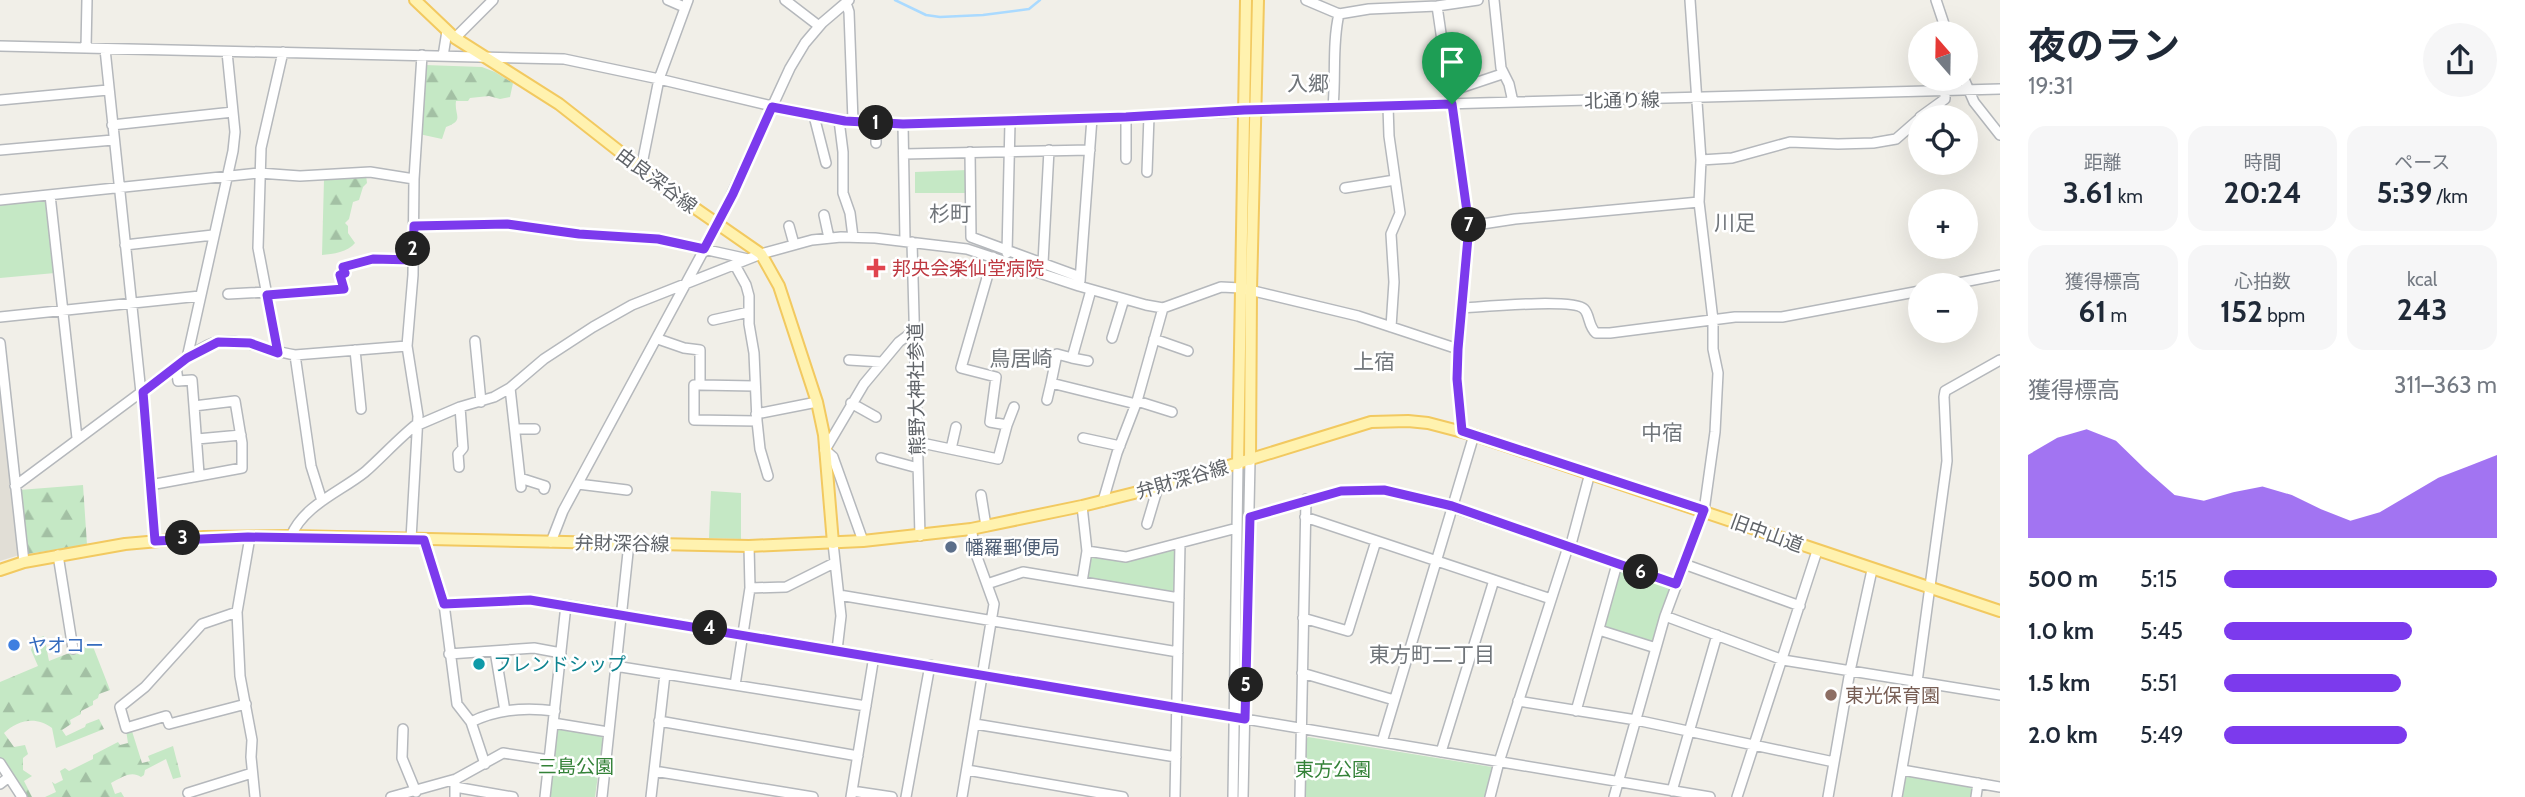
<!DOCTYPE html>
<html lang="ja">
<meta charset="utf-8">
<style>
:root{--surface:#fff;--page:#f6f6f7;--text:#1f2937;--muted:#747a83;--accent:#7c3aed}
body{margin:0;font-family:Cabin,"Noto Sans JP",sans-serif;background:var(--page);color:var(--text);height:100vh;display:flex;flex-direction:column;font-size:26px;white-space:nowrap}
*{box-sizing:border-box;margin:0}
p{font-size:23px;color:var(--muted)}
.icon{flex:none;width:38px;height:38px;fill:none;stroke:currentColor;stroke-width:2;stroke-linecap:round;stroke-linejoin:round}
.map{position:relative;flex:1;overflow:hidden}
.drawer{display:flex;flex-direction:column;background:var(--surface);width:525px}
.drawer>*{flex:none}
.needle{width:46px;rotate:340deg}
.controls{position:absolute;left:1908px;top:21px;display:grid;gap:14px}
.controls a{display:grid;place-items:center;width:70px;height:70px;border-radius:50%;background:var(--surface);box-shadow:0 7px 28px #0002;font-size:35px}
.pin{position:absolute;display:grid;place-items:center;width:60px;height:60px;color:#fff;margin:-72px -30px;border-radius:50% 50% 50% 0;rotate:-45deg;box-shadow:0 0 7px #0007}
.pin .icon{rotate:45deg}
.km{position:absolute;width:35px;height:35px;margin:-18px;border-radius:50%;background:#222;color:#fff;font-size:19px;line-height:35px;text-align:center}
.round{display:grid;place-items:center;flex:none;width:74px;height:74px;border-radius:37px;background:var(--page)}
.headline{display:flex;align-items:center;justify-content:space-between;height:119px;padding:0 28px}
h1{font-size:38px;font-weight:700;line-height:52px}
.figures{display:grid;grid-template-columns:repeat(3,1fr);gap:10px;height:119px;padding:7px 28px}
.figures div{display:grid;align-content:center;border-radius:18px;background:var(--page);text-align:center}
.figures b{font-size:30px;font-weight:700}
.figures small{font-size:19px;font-weight:400}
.figures p{font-size:19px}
.chart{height:196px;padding:14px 28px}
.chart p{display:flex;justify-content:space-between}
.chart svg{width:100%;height:126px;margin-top:7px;fill:var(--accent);opacity:.7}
ul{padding:0 28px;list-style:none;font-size:23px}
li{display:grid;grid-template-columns:112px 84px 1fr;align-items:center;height:52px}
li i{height:18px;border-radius:9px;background:var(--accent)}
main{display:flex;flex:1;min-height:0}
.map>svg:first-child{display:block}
.education{fill:#e1ded6}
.green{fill:#c5e8c5}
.forest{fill:url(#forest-firs)}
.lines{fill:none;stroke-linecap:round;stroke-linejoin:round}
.stream{stroke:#aadaff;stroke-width:2.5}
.minor-casing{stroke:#b5b8bc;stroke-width:12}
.major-casing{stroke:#f2c960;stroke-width:14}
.minor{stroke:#fff;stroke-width:9}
.major{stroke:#fff2af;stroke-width:10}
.route-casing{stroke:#fff;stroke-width:14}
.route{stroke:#7c3aed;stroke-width:9}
.health-dot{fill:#e0444e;stroke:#fff;stroke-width:2.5}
.service-dot{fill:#5c6f8a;stroke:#fff;stroke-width:2.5}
.shop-dot{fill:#3f7fe0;stroke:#fff;stroke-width:2.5}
.culture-dot{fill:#0f9aa8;stroke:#fff;stroke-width:2.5}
.education-dot{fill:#8d6e63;stroke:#fff;stroke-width:2.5}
.labels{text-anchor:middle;stroke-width:5;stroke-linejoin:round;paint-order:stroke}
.street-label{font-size:19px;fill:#5f6368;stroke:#fff}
.health-label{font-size:19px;fill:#be3a42;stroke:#fff;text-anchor:start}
.service-label{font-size:19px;fill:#4e5e75;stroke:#fff;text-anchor:start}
.shop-label{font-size:19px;fill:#366cbe;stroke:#fff;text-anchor:start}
.culture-label{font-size:19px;fill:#0d838f;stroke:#fff;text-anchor:start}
.education-label{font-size:19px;fill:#785e54;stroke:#fff;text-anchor:start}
.park-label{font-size:19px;fill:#348238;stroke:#fff}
.neighbourhood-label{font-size:21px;fill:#70757a;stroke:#fff}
</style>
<main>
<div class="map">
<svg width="2000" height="797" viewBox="0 0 2000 797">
<defs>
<pattern id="forest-firs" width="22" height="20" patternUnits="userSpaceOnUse" patternTransform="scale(1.75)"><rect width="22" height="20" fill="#c5e8c5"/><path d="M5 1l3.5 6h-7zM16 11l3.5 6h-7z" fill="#a3c0a4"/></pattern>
</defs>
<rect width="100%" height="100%" fill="#f1efe8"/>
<!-- education -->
<path class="education" d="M0 385 19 555 0 561Z"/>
<!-- green -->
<path class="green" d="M968 170V193H915V172Z
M45 199 48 201 55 273 0 278V204Z
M711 491 741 493V539L709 538Z
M1176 548V591L1173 593 1089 579 1087 576 1090 556 1125 560Z
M1620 569 1666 584 1670 589 1656 641 1652 643 1606 630 1604 624Z
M559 726 599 733 603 738 595 797H551L549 794 556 729Z
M1308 737 1492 767 1494 771 1486 797H1304L1305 740Z
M1909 775 1972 786 1975 789 1974 797H1903L1905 778Z"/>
<!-- forest -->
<path class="forest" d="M425 65 482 67 495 72 513 83 510 97 500 99 489 96 470 98 468 101H456C454 116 465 120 446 127L442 139 419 134Z
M366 175 367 183 363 187 359 200 353 202 349 219 345 223 348 226V233L355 243C348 252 333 254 322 255L324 179Z
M83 485 87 545 27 554 19 490Z
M44 636 49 661 92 644 110 690 99 694 98 698 93 701V705L81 711V714L70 720 71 724 62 730 66 736 85 727 86 724 99 719 104 729 56 748 52 728C36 716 18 720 4 733L14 747 25 745 28 754 23 758V770L32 776 24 781 32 797H25L0 758V682L38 666 31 650 35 639Z
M131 728 142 763 150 761 148 756 173 746 181 777 173 779 166 759 145 770 144 775 141 777C131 770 121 778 111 783L115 794 121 792 124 797H45L56 792 52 782 55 784 63 780 60 771 65 768 69 771 93 759V755L118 742 120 745 128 743 126 730Z"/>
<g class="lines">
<!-- stream -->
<path class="stream" d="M895 0 926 15 940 17 983 15 1029 9 1040 0"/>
<defs>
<path id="minor" d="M668 0 684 7
M785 0 819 26
M1306 0 1339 14 1369 9 1437 6 1478 0
M1494 0 1501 68 1509 84 1513 102
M1936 0 1947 33
M846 3 849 12 853 121
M1437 6 1469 226 1458 349 1457 379 1462 431
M455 38 493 0
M0 46 564 59 659 79 814 116 845 121 903 124 1126 117 1333 107 2000 89
M86 48 87 0
M105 49 141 393
M443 56 447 31
M1964 79 1974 102 2000 135
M1451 91 1502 74
M0 100 108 90
M1388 106 1389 136 1400 213 1391 234 1394 282 1391 327
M1333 107C1336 76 1332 43 1339 14
M814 116 826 163
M1126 117V159
M1920 117 1945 99V91
M839 120 843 152V193L850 213 853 237
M876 123V143
M903 124 905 241
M112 125 233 112
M0 150 113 140
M970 152 971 237 1080 277
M904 154 1090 150
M1701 160 1732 158 1790 142 1838 144 1873 143 1896 139 1920 118
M641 169 659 79 688 0
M1147 172 1149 116
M1345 188 1395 180
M50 195 77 438
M0 200 259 173 300 176 370 172 414 179
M824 215 829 238
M414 226 507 224 579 234 658 239 748 259
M789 226 794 244
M1469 226 1515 219 1699 202
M912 242 920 536
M125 245 213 235
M1007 253 1010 122
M1043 263 1049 150
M735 265 746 285 749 296V324L754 353 757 421
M1080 281 1092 118
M1948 285 2000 275
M1091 290 1072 358 1057 354 1051 383 1136 404
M228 294 266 292
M266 295 343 289 340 275 345 273 343 267 373 259 413 260
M1463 308C1481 307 1573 298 1584 309 1590 315 1588 326 1596 333H1610L1735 317H1782L1920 291
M0 317 200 296
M713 320 749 312
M1112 338 1124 299
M658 339 684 348 700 350V385H694V420L757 421 760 449 768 476
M1154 339 1188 351
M475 341 481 402
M0 343 24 562
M355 350 361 409
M278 353 258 248 261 148 283 52
M295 355 311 466 322 501
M187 358 233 151 235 132 227 52
M1072 358 1088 361
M849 360 881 362
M700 385 754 386
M510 388 521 487
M143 392 155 541
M1047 400 1051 383
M1137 401 1172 412
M851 403 876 417
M194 406 199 474
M756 414 817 402
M418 425 460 407 494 397 510 388 544 359 593 327 632 305 761 254 812 240 841 237 875 238 967 249 1079 286 1146 305 1163 308 1221 287 1241 288 1358 316 1458 349
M1007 425 1014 407
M515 429H535
M1083 438 1120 446
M197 439 241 435
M917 442 998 459 1007 425 990 422 996 377 961 368 993 257
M951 449 956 427
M881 458 918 468
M459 467 458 454 463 448 460 407
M520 478 545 486 544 489
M578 484 627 490
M150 485 242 468V443L235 401 194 406 192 380 178 381 176 366
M15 486 187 358C195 353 206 344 217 342 243 338 269 351 295 355L407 346
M981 495 986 526
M1103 501 1117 453 1137 401 1163 308
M1249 517 1341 491 1384 490 1452 507 1676 584
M1305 517 1551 599
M1147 524 1158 487
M291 536C304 505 340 492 365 472 383 456 399 438 418 423
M250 537 237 612 240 676 252 740 251 757 255 797
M411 539 418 416 407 346 413 275 414 179 422 55
M424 540 444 604 457 704 471 722 485 764
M863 541 833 457 825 450 864 384 899 342 915 330
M551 542 563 511 718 224 790 68 805 43 822 23 849 0
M833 543 841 616 837 650
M1570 548 1590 473
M1087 551 1126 557 1237 528
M58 555 73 649
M1684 564 1800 606
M1082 582 1087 551 1082 506
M987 584 1023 572 1179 598
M750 588 786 587 834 563
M839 595 1178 652
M444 604 529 600 566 605 1710 797
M237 612 202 624 145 687 120 707 126 728 166 716 169 724 246 704
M1665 616 1783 660 2000 695
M1303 618 1348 631 1376 541
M1599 630 1656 648
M495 651 505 711
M449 654 534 648 561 653
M615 666 866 706
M1302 673 1394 700
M665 674 654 771 813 797
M735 685 750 588 749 546
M1518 701 1636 720 1834 762
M1576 711 1617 564
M659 721 858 756
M471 722C497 709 526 707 555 711
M553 723 608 732
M975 724 1176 757
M403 729 402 758 416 792
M1382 742 1474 435
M1441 752 1494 580
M0 763 22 797
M967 770 1123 797
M1902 770 2000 787
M0 784 9 777
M455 787 513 797
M852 791 892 797
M1672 791 1717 635
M188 793 252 773
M391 797 456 779 503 753 549 760
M455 797V781
M545 797 566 605
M602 797 629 543
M651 797 654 771
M851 797 874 656
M906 797 930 665
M962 797 994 604 977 557 971 529
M1175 797 1180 543
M1233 797 1238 464
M1243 797 1250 460
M1300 797 1306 499
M1490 797 1499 762 1568 547
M1614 797 1665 616 1704 511 1715 432 1718 373 1713 349V320L1699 202 1701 160 1690 0
M1737 797 1817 551
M1828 797 1850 671 1872 570
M1897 797 1917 682 1947 461 1944 397 1945 391 2000 360
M1976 797 1978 783"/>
<path id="major" d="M415 0 455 38 559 104 666 188 761 254 779 286 817 402 824 435 833 543
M1250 460 1251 291 1258 0
M1238 464 1246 0
M0 570 24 562 125 544 204 537 291 536 749 546 863 541 971 529 1082 506 1170 484 1371 422 1408 421 1428 423 1474 435 2000 611"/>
</defs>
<!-- minor casing -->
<use href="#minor" class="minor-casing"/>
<!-- major casing -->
<use href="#major" class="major-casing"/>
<!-- minor -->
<use href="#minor" class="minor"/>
<!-- major -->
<use href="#major" class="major"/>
</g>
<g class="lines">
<defs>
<path id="route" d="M1452 104 1469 226 1458 349 1457 379 1462 431 1704 510 1676 584 1452 506 1384 490 1341 491 1250 517 1245 719 530 600 444 604 424 540 248 537 155 541 143 392 187 358 218 342 250 343 278 353 267 295 344 289 340 275 345 273 343 267 373 259 413 260 414 226 507 224 579 234 658 239 704 249 733 194 772 107 845 121 903 124 1126 117 1244 110Z"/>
</defs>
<!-- route casing -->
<use href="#route" class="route-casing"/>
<!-- route -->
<use href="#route" class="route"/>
</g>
<!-- markers -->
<path class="health-dot" d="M872.5 257.5h7v7h7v7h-7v7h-7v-7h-7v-7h7z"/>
<circle class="service-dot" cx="951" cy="547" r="7"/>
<circle class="shop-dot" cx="14" cy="645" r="7"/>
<circle class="culture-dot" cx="479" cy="664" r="7"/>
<circle class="education-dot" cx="1831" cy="695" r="7"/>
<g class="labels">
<!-- street labels -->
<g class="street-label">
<text transform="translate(1622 100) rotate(-1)" y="7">北通り線</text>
<text transform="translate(657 180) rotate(37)" y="7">由良深谷線</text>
<text transform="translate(916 389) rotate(-91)" y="7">熊野大神社参道</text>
<text transform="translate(1182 479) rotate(-16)" y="7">弁財深谷線</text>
<text transform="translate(1767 533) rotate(20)" y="7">旧中山道</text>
<text transform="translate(622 543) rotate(1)" y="7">弁財深谷線</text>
</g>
<!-- health labels -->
<g class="health-label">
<text x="892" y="275">邦央会楽仙堂病院</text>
</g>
<!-- service labels -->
<g class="service-label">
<text x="965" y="554">幡羅郵便局</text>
</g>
<!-- shop labels -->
<g class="shop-label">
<text x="28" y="652">ヤオコー</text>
</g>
<!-- culture labels -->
<g class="culture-label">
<text x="493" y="671">フレンドシップ</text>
</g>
<!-- education labels -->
<g class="education-label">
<text x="1845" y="702">東光保育園</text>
</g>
<!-- park labels -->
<g class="park-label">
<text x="576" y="773">三島公園</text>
<text x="1333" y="776">東方公園</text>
</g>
<!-- neighbourhood labels -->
<g class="neighbourhood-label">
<text x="1308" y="91">入郷</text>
<text x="950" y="221">杉町</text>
<text x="1735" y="230">川足</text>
<text x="1021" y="366">鳥居崎</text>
<text x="1374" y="369">上宿</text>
<text x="1662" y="440">中宿</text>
<text x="1432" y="662">東方町二丁目</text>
</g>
</g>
</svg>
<div class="controls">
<a><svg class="needle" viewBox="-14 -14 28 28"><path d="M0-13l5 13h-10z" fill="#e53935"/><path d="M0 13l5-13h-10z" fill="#747a83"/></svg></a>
<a><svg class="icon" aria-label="locate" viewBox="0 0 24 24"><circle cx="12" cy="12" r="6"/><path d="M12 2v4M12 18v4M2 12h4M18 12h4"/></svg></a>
<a>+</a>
<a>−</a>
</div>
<div class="pin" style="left:1452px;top:104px;background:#1e9e55"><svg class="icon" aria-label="arrive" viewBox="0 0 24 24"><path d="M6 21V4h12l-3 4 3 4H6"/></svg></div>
<b class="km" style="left:876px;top:123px">1</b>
<b class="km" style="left:413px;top:249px">2</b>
<b class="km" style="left:183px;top:538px">3</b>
<b class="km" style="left:710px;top:628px">4</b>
<b class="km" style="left:1246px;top:685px">5</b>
<b class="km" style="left:1641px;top:572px">6</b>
<b class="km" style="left:1469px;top:225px">7</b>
</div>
<section class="drawer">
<div class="headline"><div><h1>夜のラン</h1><p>19:31</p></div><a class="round"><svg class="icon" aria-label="share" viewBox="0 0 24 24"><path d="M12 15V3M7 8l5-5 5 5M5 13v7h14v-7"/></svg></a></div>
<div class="figures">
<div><p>距離</p><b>3.61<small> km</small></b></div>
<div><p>時間</p><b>20:24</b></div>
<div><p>ペース</p><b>5:39<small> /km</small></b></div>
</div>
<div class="figures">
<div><p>獲得標高</p><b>61<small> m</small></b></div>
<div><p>心拍数</p><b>152<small> bpm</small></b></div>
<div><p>kcal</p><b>243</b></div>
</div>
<div class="chart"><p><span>獲得標高</span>311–363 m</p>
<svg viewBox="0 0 160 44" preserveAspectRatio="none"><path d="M0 44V15L10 9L20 6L30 10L40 20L50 29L60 31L70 28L80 26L90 29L100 34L110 38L120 35L130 29L140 23L150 19L160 15V44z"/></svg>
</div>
<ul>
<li><b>500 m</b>5:15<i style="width:100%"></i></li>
<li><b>1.0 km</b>5:45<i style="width:69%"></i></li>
<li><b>1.5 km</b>5:51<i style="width:65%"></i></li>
<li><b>2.0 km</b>5:49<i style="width:67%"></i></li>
</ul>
</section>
</main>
